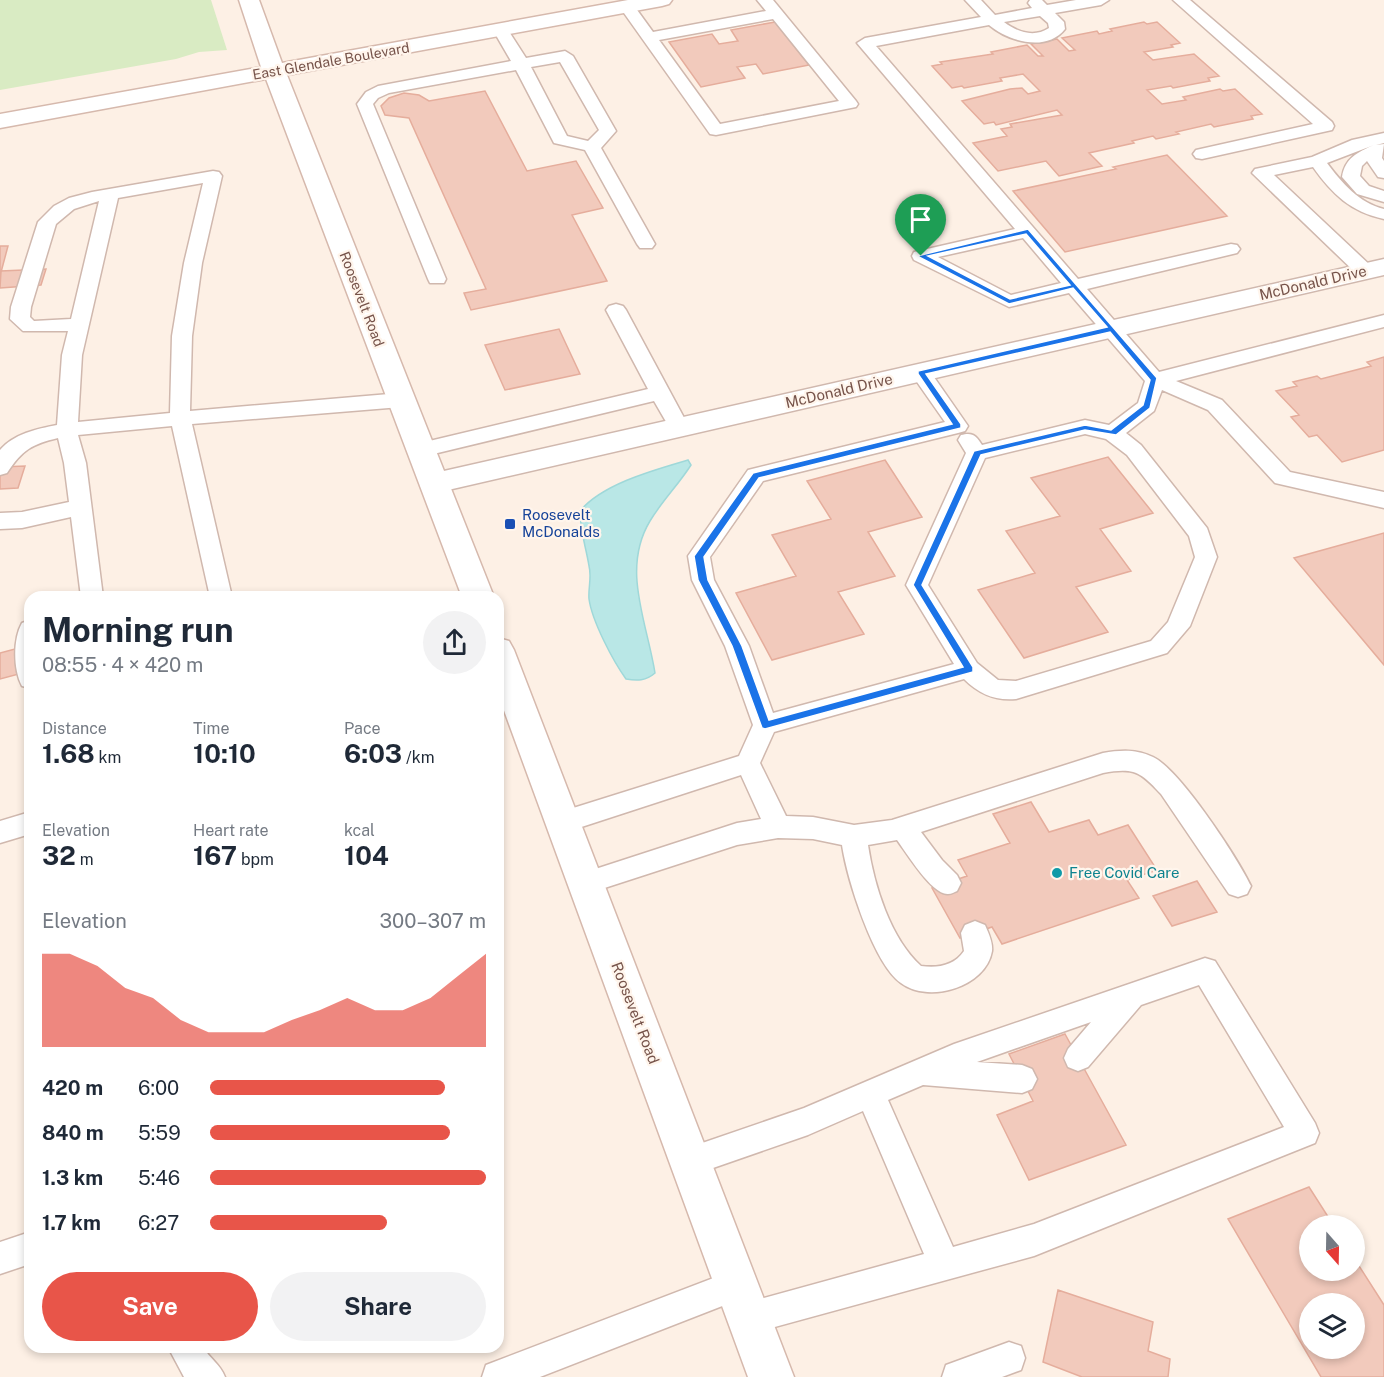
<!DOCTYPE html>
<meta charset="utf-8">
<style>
:root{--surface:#fff;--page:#f2f2f3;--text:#1f2937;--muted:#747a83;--accent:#e85549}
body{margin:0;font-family:"Public Sans",sans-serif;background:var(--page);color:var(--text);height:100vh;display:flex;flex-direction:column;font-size:22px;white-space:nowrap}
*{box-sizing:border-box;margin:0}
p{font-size:20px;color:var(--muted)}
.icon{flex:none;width:33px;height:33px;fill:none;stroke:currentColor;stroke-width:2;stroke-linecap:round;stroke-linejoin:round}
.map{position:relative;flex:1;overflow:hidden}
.panel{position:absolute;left:24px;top:591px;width:480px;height:762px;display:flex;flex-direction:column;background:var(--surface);border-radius:18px;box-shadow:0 3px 9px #0003}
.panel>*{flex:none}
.needle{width:39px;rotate:160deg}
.buttons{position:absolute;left:1299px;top:1215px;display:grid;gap:12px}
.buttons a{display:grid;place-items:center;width:66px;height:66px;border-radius:50%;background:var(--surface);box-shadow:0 3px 9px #0003;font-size:30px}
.pin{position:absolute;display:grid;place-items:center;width:51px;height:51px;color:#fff;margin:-62px -26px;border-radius:50% 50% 50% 0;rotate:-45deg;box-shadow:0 0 6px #0007}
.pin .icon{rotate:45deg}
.round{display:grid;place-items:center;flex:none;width:63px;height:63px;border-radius:32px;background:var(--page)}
.head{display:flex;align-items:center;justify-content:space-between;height:102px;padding:0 18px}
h1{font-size:33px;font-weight:700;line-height:45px}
.figures{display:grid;grid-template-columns:repeat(3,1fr);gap:9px;height:102px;padding:6px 18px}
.figures div{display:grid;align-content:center}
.figures b{font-size:26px;font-weight:700}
.figures small{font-size:16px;font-weight:400}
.figures p{font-size:16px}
.chart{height:168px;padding:12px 18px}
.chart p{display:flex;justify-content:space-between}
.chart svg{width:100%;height:108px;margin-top:6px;fill:var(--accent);opacity:.7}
.action{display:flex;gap:12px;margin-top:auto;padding:12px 18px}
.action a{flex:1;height:69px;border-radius:36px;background:var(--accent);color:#fff;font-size:24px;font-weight:700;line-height:69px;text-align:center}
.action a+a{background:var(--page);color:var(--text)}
ul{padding:0 18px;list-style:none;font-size:20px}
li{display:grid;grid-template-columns:96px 72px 1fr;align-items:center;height:45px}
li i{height:15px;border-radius:8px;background:var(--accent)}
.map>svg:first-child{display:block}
.green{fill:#d9ebc3}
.water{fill:#b9e7e6;stroke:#9fd8d9;stroke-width:1.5}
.building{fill:#f2cabc;stroke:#e5ad9c;stroke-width:1.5;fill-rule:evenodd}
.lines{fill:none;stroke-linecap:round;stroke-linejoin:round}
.lane-casing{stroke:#d0b8ae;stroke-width:3}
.street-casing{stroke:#d0b8ae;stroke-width:3}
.secondary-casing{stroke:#d6b9ad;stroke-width:3}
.lane{fill:#fff;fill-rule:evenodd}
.street{fill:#fff;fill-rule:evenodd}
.secondary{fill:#fff;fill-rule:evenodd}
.route{fill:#1a73e8;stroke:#fff;stroke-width:1.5;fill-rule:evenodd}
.transit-dot{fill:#1a4fb4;stroke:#fff5ec;stroke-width:2}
.culture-dot{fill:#0f9aa8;stroke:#fff5ec;stroke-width:2}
.labels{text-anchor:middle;stroke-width:4.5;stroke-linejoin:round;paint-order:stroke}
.far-street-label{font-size:14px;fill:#76534a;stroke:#fff5ec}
.street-label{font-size:15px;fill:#76534a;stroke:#fff5ec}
.transit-label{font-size:15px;fill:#164399;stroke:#fff5ec;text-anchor:start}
.culture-label{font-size:15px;fill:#0d838f;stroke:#fff5ec;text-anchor:start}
</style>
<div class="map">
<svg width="1384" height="1377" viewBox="0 0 1384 1377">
<rect width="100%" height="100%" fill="#fdf0e5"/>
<!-- green -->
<path class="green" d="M0 0H211L227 50 199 52 176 59 0 90Z"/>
<!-- water -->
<path class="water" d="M688 460 691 465C679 484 662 501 650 521 621 569 647 622 655 673 646 681 637 681 626 679 613 661 592 621 589 599 588 588 592 577 589 566 586 547 580 531 580 511 602 484 654 470 688 460Z"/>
<!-- building -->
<path class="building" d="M775 22 809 65 763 74 756 64 737 67 745 78 701 87 669 42 712 34 719 44 738 41 731 30Z
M1144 22 1147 24 1157 22 1180 43 1171 45 1173 47 1144 52 1153 60 1194 54 1219 76 1208 78 1210 81 1173 88 1171 86 1147 90 1162 104 1186 100 1183 97 1220 89 1223 91 1235 89 1262 114 1251 116 1253 119 1214 127 1211 124 1176 132 1179 134 1156 139 1153 136 1132 141 1134 143 1089 153 1102 166 1059 176 1046 161 998 171 973 143 1007 136 1001 129 1012 127 1010 124 1062 115 1057 110 996 125 994 122 984 124 962 101 1010 89 1022 88 1028 94 1040 91 1023 74 1000 78 1002 81 964 88 962 86 952 88 932 66 942 64 940 62 993 54 991 52 1027 45 1038 56H1043L1031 44 1057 39 1069 51 1075 50 1062 38 1097 31 1099 34 1112 31 1110 29Z
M485 91 527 171 576 161 603 208 572 215 607 281 471 310 464 293 486 289 409 118 385 115 381 106 389 98 404 93 419 95 429 101Z
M1167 155 1227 216 1065 252 1013 191 1116 169 1113 167Z
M0 246H8L0 276Z
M46 269 41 285 0 288 1 271Z
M559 329 580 374 505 390 485 345Z
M1384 357V450L1342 462 1317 435 1309 437 1291 417 1299 415 1276 391 1297 386 1293 382 1317 376 1321 379 1371 366 1367 362Z
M1108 457 1153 513 1100 529 1131 571 1076 587 1108 632 1024 658 978 590 1035 573 1006 531 1060 516 1031 478Z
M885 460 922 517 868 532 895 576 838 592 864 634 772 660 736 593 796 576 772 535 831 519 807 481Z
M25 466 18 488 0 489V467Z
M1384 533V665L1294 558Z
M30 645V671L0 679V653Z
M1031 802 1049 832 1089 820 1098 835 1128 825 1157 870 1127 880 1139 898 1002 944 992 927 960 938 932 888 967 876 958 860 1010 843 993 814Z
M1197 881 1217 912 1172 926 1153 896Z
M1065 1034 1126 1145 1029 1180 997 1115 1033 1101 1009 1054Z
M1309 1187 1334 1226H1310V1270H1354V1258L1384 1305V1377H1321L1228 1219ZM1310 1304H1354V1348H1310Z
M1058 1290 1153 1322 1148 1351 1170 1359 1168 1377H1082L1043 1362Z"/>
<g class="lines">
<defs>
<path id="lane" d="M757 0H773L856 101 858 104 856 107 716 135 710 134 619 6 627 1 632 3 653 32 766 11ZM773 19 839 101 720 124 659 40Z
M965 0H981L995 15 1032 8 1028 3 1030 0H1042L1047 5 1076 0H1109L1101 5 1055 13 1064 22 1065 29C1046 53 1008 41 989 25L876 46 1078 279 1231 244 1237 245 1240 249 1237 253 1087 289 1159 372 1384 315V327L1176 381 1222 400 1290 472 1384 492V508L1275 483 1208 410 1162 390 1154 411 1126 433 1141 445 1207 528 1217 557 1190 626 1167 653 1016 699C995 701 979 694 964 679L774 732 760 763 786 816 813 817 854 825 892 820 1103 753C1121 750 1136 749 1153 757 1180 770 1237 857 1251 886L1247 894 1238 897 1229 894 1161 794C1141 772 1134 767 1103 773L921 832 942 860 957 875 961 883 957 891C954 892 952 894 948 894 932 895 906 852 897 840L868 845C874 885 890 938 921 966 938 968 954 966 964 951L961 933 965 925 975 921 985 925C988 932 993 942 992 951 986 987 929 1004 901 983 873 963 847 878 842 845L813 839 778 838 737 845 586 894 577 891 573 883 577 875 737 823 761 819 741 775 563 833 554 830 550 822 554 814 739 756 753 725 725 646 692 580 688 556 748 470 945 422 910 372 913 367 920 366 927 367 968 426 965 431 958 433 763 481 710 557 714 580 749 646 773 713 954 664 906 585 966 453 958 440 961 435C972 432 976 435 982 445L1085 420 1109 425 1138 403 1145 381 1069 293 1009 307 914 260 912 256 914 252 1015 229 857 43 865 38 981 17ZM1040 16 1048 23 1049 28C1034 38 1017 32 1004 22ZM1023 238 1061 283 1011 295 938 257ZM1085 434 1106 439 1127 455 1189 536 1195 557 1168 622 1151 641 1016 681 998 680 977 663 928 585 985 458Z
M1173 0H1190L1332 122 1334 126 1332 130 1202 159 1196 158 1193 154 1196 150 1313 124Z
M501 25 506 27 526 58 565 51 573 56 616 131 601 148 655 244 652 248H640L637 244 585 150 554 143 516 70 389 93 378 98 373 104 446 279 444 283H430L428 279 357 104 366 92 378 86 511 61 493 30ZM560 62 599 130 588 141 567 136 531 67Z
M1384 133V143L1376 145 1384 144 1382 158 1384 161V178L1378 177 1367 161 1362 166 1360 176 1369 186 1384 191V202L1357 194 1342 177C1345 158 1358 152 1374 145L1327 163C1342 183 1359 203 1384 209V219C1351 212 1332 194 1313 167L1274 175 1372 267 1374 271 1372 275H1358L1252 173 1255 169 1312 157 1352 140Z
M213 171 219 172 222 176 202 263 192 336 190 411 401 393 408 395 411 400 408 405 401 407 192 424 232 597H210L172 426 78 435 86 463 103 597H81L71 517 22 528 0 529V513L22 512 69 502 64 463 58 438C32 444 22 450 7 473L0 475V450C14 434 36 429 57 425L62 355 68 331H23L10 319 11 307 38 222 54 206 69 198 92 192ZM203 183 184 263 172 336 170 413 78 422 82 355 118 198ZM99 201 71 319 34 321 30 317 31 307 56 224 74 209Z
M616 304 623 306 626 310 689 427 686 432 679 434 672 432 654 401 421 457 414 455 411 450 414 445 421 443 648 389 606 310 609 306Z
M30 620V688L22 686C13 669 13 639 22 623Z
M30 812V834L0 843V821Z
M1205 958 1215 961 1315 1123 1319 1133 1315 1143 1034 1256 749 1334 738 1329 733 1318 738 1307 749 1302 924 1254 863 1111 808 1135 690 1176 679 1171 675 1161 679 1151 804 1108 954 1044ZM1199 985 1284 1127 1034 1224 953 1247 888 1100 923 1085 1022 1093 1032 1089 1037 1079 1032 1069 1022 1065 977 1062 1091 1022 1068 1049 1064 1058 1068 1067 1078 1071 1088 1067 1141 1005Z
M30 1232V1264L0 1274V1242Z
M737 1269 748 1274 753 1285 748 1296 540 1377H482L486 1365Z
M1009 1342 1021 1346 1025 1358 1021 1370 1002 1377H942L946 1365Z
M168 1347H203C210 1359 220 1364 225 1377H184Z"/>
<path id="street" d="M1384 259V275L435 493 425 490 420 483 425 476 435 473Z"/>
<path id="secondary" d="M239 0H259L282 63 628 0H672L669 4 662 6 287 75 494 597H462L266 79 0 128V114L261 67Z
M498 638 509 641 514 650 794 1377H748L498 694Z"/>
</defs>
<!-- lane casing -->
<use href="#lane" class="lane-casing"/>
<!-- street casing -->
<use href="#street" class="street-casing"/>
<!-- secondary casing -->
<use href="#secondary" class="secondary-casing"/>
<!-- lane -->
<use href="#lane" class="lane"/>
<!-- street -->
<use href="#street" class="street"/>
<!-- secondary -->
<use href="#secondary" class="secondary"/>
</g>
<!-- route -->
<path class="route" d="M1028 229 1157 378 1150 408 1116 435 1085 430 981 455 922 585 973 667V672L765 729 762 728 732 646 698 580 694 556 753 473 952 424 918 374V371L1107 327 1073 288 1009 304 917 256ZM1026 234 1070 285 1010 299 928 256ZM1110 332 1150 380 1143 405 1111 430 1085 425 974 451 913 585 963 667 769 720 742 646 708 580 704 557 759 478 961 428V424L926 374Z"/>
<!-- markers -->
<rect class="transit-dot" x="504" y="518" width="12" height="12" rx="3"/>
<circle class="culture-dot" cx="1057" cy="873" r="6"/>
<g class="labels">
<!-- far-street labels -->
<g class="far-street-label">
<text transform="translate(331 61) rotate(-10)" y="5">East Glendale Boulevard</text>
<text transform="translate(362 299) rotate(69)" y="5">Roosevelt Road</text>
</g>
<!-- street labels -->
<g class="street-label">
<text transform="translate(1313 283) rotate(-13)" y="5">McDonald Drive</text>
<text transform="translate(839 391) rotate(-13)" y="5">McDonald Drive</text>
<text transform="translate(635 1013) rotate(69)" y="5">Roosevelt Road</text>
</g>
<!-- transit labels -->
<g class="transit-label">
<text x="522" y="520">Roosevelt<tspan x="522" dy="17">McDonalds</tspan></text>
</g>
<!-- culture labels -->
<g class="culture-label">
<text x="1069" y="878">Free Covid Care</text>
</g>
</g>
</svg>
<div class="buttons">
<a><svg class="needle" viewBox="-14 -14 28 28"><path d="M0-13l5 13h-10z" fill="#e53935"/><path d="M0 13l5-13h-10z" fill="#747a83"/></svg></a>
<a><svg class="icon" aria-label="layers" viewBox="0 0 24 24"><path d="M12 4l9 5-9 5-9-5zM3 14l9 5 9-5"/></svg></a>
</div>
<div class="pin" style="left:921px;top:256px;background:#1e9e55"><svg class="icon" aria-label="arrive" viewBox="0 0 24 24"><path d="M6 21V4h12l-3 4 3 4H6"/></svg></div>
<section class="panel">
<div class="head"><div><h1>Morning run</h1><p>08:55 · 4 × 420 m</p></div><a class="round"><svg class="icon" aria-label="share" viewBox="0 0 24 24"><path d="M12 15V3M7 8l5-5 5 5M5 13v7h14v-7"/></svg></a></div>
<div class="figures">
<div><p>Distance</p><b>1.68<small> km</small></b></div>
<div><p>Time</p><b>10:10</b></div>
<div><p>Pace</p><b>6:03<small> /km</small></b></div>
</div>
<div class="figures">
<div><p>Elevation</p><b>32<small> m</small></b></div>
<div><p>Heart rate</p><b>167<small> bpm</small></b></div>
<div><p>kcal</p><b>104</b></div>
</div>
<div class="chart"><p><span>Elevation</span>300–307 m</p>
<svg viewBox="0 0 160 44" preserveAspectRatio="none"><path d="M0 44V6L10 6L20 11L30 20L40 24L50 33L60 38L70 38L80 38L90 33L100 29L110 24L120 29L130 29L140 24L150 15L160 6V44z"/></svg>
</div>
<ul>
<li><b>420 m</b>6:00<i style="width:85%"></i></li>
<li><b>840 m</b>5:59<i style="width:87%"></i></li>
<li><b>1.3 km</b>5:46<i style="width:100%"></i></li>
<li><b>1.7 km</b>6:27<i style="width:64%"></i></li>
</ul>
<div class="action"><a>Save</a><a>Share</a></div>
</section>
</div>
